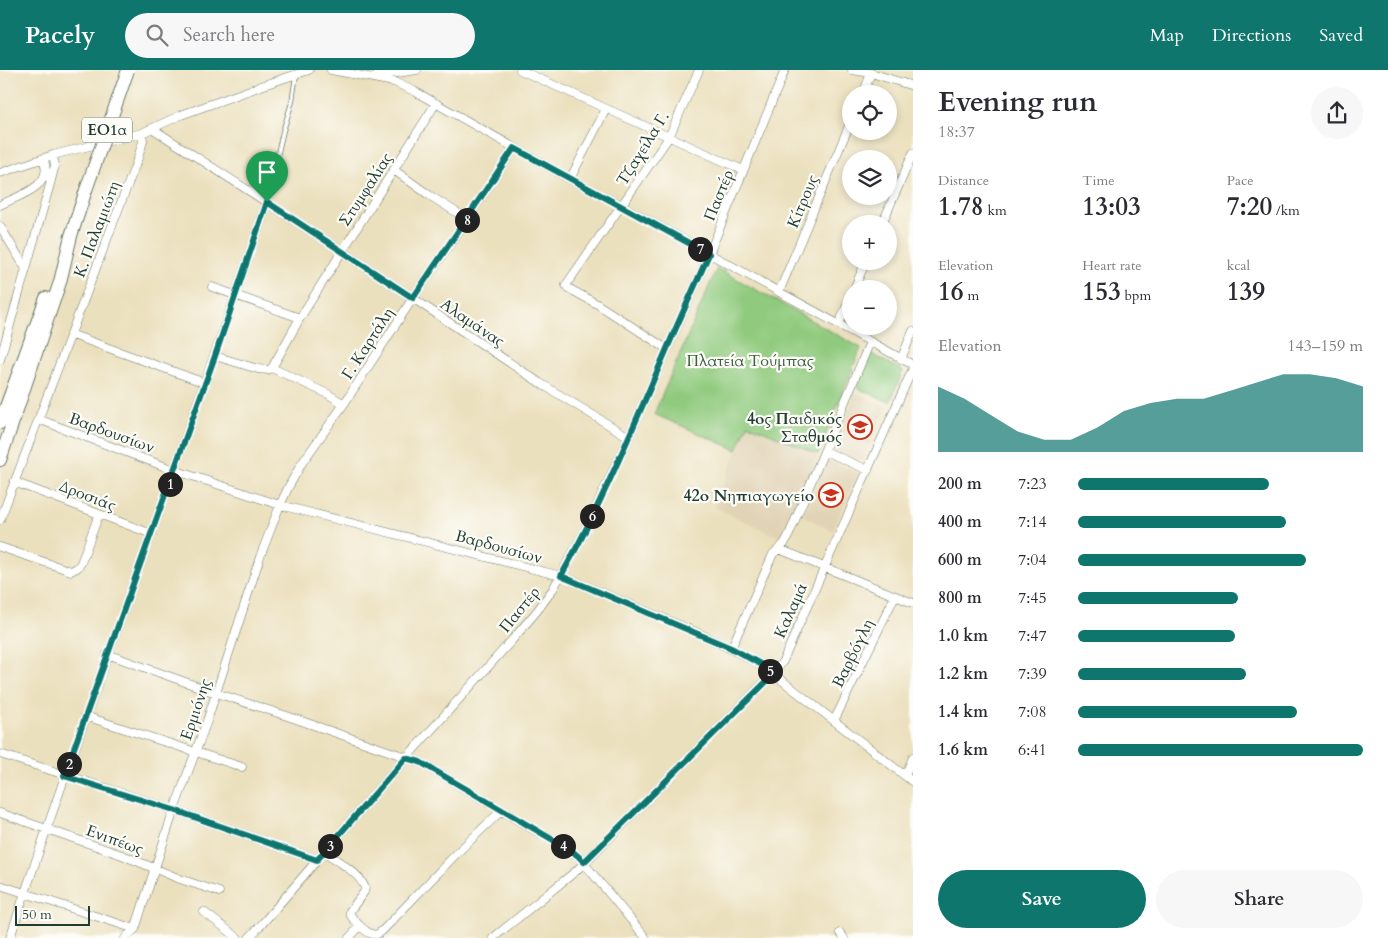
<!DOCTYPE html>
<meta charset="utf-8">
<style>
:root{--surface:#fff;--page:#f7f7f7;--text:#2b2b33;--muted:#7c7c81;--accent:#0f766e}
body{margin:0;font-family:Cardo,serif;background:var(--page);color:var(--text);height:100vh;display:flex;flex-direction:column;font-size:19px;white-space:nowrap}
*{box-sizing:border-box;margin:0}
p{font-size:16px;color:var(--muted)}
.icon{flex:none;width:28px;height:28px;fill:none;stroke:currentColor;stroke-width:2;stroke-linecap:round;stroke-linejoin:round}
.map{position:relative;flex:1;overflow:hidden}
.details{display:flex;flex-direction:column;background:var(--surface);width:475px}
.details>*{flex:none}
.tools{position:absolute;left:842px;top:15px;display:grid;gap:10px}
.tools a{display:grid;place-items:center;width:55px;height:55px;border-radius:50%;background:var(--surface);box-shadow:0 2px 8px #0003;font-size:25px}
.scale{position:absolute;left:15px;bottom:12px;width:75px;box-sizing:border-box;padding-left:5px;border:2px solid #1f3d34;border-top:0;font-size:14px;line-height:18px;white-space:nowrap;color:#1f3d34;-webkit-text-stroke:4px #fdfcf7;paint-order:stroke}
.pin{position:absolute;display:grid;place-items:center;width:42px;height:42px;color:#fff;margin:-51px -21px;border-radius:50% 50% 50% 0;rotate:-45deg;box-shadow:0 0 5px #0007}
.pin .icon{rotate:45deg}
.km{position:absolute;width:25px;height:25px;margin:-12px;border-radius:50%;background:#222;color:#fff;font-size:14px;line-height:25px;text-align:center}
.round{display:grid;place-items:center;flex:none;width:52px;height:52px;border-radius:26px;background:var(--page)}
.head{display:flex;align-items:center;justify-content:space-between;height:85px;padding:0 25px}
h1{font-size:28px;font-weight:700;line-height:38px}
.figures{display:grid;grid-template-columns:repeat(3,1fr);gap:8px;height:85px;padding:5px 25px}
.figures div{display:grid;align-content:center}
.figures b{font-size:25px;font-weight:700}
.figures small{font-size:14px;font-weight:400}
.figures p{font-size:14px}
.chart{height:140px;padding:10px 25px}
.chart p{display:flex;justify-content:space-between}
.chart svg{width:100%;height:90px;margin-top:5px;fill:var(--accent);opacity:.7}
.cta{display:flex;gap:10px;margin-top:auto;padding:10px 25px}
.cta a{flex:1;height:58px;border-radius:30px;background:var(--accent);color:#fff;font-size:20px;font-weight:700;line-height:58px;text-align:center}
.cta a+a{background:var(--page);color:var(--text)}
ul{padding:0 25px;list-style:none;font-size:16px}
li{display:grid;grid-template-columns:80px 60px 1fr;align-items:center;height:38px}
li i{height:12px;border-radius:6px;background:var(--accent)}
header{display:flex;align-items:center;gap:30px;box-sizing:border-box;height:70px;padding:0 25px;background:var(--accent);color:#fff}
header strong{font-size:24px}
nav{display:flex;gap:28px;margin-inline-start:auto;font-size:18px}
.search{width:350px;height:45px;background:var(--page);display:flex;align-items:center;gap:12px;box-sizing:border-box;padding:0 18px;border-radius:28px;color:var(--muted);font-size:19px}
main{display:flex;flex:1;min-height:0}
.map>svg:first-child{display:block}
.built{fill:#e1d3b5}
.green{fill:#90ca7e;stroke:#588459}
.lines{fill:none;stroke-linecap:round;stroke-linejoin:round}
.service-casing{stroke:#667664;stroke-width:5.5}
.minor-casing{stroke:#667664;stroke-width:9}
.primary-casing{stroke:#667664;stroke-width:14}
.service{stroke:#fff;stroke-width:4}
.minor{stroke:#fff;stroke-width:8}
.primary{stroke:#fff;stroke-width:12}
.primary-bridge-casing{stroke:#667664;stroke-width:14;stroke-linecap:butt}
.primary-bridge{stroke:#fff;stroke-width:12}
.route-casing{stroke:#fff;stroke-width:10}
.route{stroke:#0f766e;stroke-width:6}
.labels{text-anchor:middle;stroke-width:4.5;stroke-linejoin:round;paint-order:stroke}
.shield{fill:#fdfcf7;stroke:#62766e;stroke-width:1}
.shield-label{font-size:15px;font-weight:bold;fill:#1f3d34}
.street-label{font-size:16px;fill:#1f3d34;stroke:#fdfcf7}
.park-label{font-size:16px;fill:#3b6046;stroke:#fdfcf7}
.poi-label{font-size:16px;font-weight:bold;fill:#1f3d34;stroke:#fdfcf7;text-anchor:end}
</style>
<header>
<strong>Pacely</strong>
<div class="search"><svg class="icon" aria-label="search" viewBox="0 0 24 24"><circle cx="10" cy="10" r="6"/><path d="M15 15l6 6"/></svg>Search here</div>
<nav><a>Map</a><a>Directions</a><a>Saved</a></nav>
</header>
<main>
<div class="map">
<svg width="913" height="868" viewBox="0 0 913 868">
<rect width="100%" height="100%" fill="#fdfcf7"/>
<filter id="ink" filterUnits="userSpaceOnUse"><feTurbulence type="fractalNoise" baseFrequency=".02" numOctaves="2"/><feDisplacementMap in="SourceGraphic" scale="10" xChannelSelector="R" yChannelSelector="G"/><feConvolveMatrix kernelMatrix="1 2 1 2 8 2 1 2 1" color-interpolation-filters="sRGB"/></filter>
<filter id="wash" filterUnits="userSpaceOnUse"><feTurbulence type="fractalNoise" baseFrequency=".0096" numOctaves="4" result="noise"/><feDisplacementMap in="SourceGraphic" scale="20" xChannelSelector="R" yChannelSelector="G"/><feGaussianBlur stdDeviation="1.12" result="paint"/><feColorMatrix in="noise" values="0 0 0 0 0 0 0 0 0 0 0 0 0 0 0 0 0 1.4 0 .05"/><feComposite in="paint" operator="in"/></filter>
<g filter="url(#wash)">
<rect width="100%" height="100%" fill="#ebe0bd"/>
<!-- built -->
<path class="built" d="M855 323 887 336 863 392 833 379Z
M748 354 818 384 781 468 714 437Z
M828 390 858 403 833 461 803 446Z"/>
<!-- green -->
<path class="green" d="M717 198 861 278 818 384 748 354 737 380 654 344Z
M870 283 903 301 890 332 857 318Z"/>
</g>
<g filter="url(#ink)">
<g class="lines">
<defs>
<path id="service" d="M267 131 283 61 292 32 296 5"/>
<path id="minor" d="M331 0 394 12 414 21 570 109 622 136 913 295
M520 0 743 100
M852 0 871 3 913 16
M377 6 417 0
M863 24 871 3
M153 59 342 181 540 313 629 367
M394 100 429 125 467 149
M0 103 53 85 142 63 181 45 261 16 309 0
M570 109 606 39
M0 135C18 126 56 116 43 89
M882 154 913 83
M0 156 26 199
M212 217 300 248
M854 219 866 191
M779 222 851 51
M839 254 851 225
M70 264 205 313
M667 279 597 234 568 218 566 215 669 67 699 0
M215 286 258 299 268 300 272 298
M901 289 913 261
M0 290 49 118 55 95 53 85
M272 298 300 248 436 33
M272 298 328 324 344 334
M38 349 174 400 280 435 561 506 698 563 731 579 762 595 913 712
M825 381 868 400
M14 412 152 464
M0 450 138 88 143 71 142 63
M0 477 71 501 77 498 81 493 99 444
M779 479 913 533
M731 579 773 484 784 474 788 467 870 272
M107 584 216 623 287 646 420 692 578 786 646 868
M85 646 242 697
M834 651 895 526
M0 684 174 740 317 790
M905 706 913 687
M0 743 122 785 180 809 219 822
M325 782C337 791 360 803 365 818L364 822 350 841V844C353 850 365 862 372 864 377 866 381 862 384 859L458 782 502 740
M0 815 135 859 174 740 207 651 260 487 280 435 289 416 302 393 344 334 413 228 467 149 514 78
M204 842 238 868
M840 863 844 868
M10 868C91 621 185 379 267 132
M125 868 135 859
M249 868 262 854 389 707 513 569 537 541 553 519 584 463 629 367 667 279 709 184 785 0
M349 868 360 856
M493 868 576 801 773 604 783 591 913 298"/>
<path id="primary" d="M0 353 46 228
M0 390 60 212 71 166 86 120"/>
</defs>
<!-- service casing -->
<use href="#service" class="service-casing"/>
<!-- minor casing -->
<use href="#minor" class="minor-casing"/>
<!-- primary casing -->
<use href="#primary" class="primary-casing"/>
<!-- service -->
<use href="#service" class="service"/>
<!-- minor -->
<use href="#minor" class="minor"/>
<!-- primary -->
<use href="#primary" class="primary"/>
<defs>
<path id="primary-bridge" d="M86 120 128 0"/>
</defs>
<!-- primary-bridge casing -->
<use href="#primary-bridge" class="primary-bridge-casing"/>
<!-- primary-bridge -->
<use href="#primary-bridge" class="primary-bridge"/>
</g>
</g>
<g class="lines" filter="url(#ink)">
<defs>
<path id="route" d="M514 78 709 184C695 216 680 248 666 281 633 357 602 434 561 506L731 578 762 595 774 604 584 792 578 786 572 781 420 692 406 688 317 790 174 740 64 706 215 286 267 132 413 228Z"/>
</defs>
<!-- route casing -->
<use href="#route" class="route-casing"/>
<!-- route -->
<use href="#route" class="route"/>
</g>
<!-- icons -->
<defs>
<symbol id="school-ring" viewBox="-11 -11 22 22"><circle r="9.5" fill="#fdfcf7" stroke="#c8321e" stroke-width="1.5"/><path d="M0-5L7-2L0 1L-7-2ZM-4 1L0 2.5L4 1V4Q0 6-4 4Z" fill="#c8321e"/></symbol>
</defs>
<g fill-rule="evenodd">
<use href="#school-ring" x="846" y="343" width="28" height="28"/>
<use href="#school-ring" x="817" y="411" width="28" height="28"/>
</g>
<g class="labels">
<!-- shield labels -->
<rect class="shield" x="82" y="47.5" width="50" height="25" rx="4"/>
<g class="shield-label">
<text x="107" y="65">ΕΟ1α</text>
</g>
<!-- street labels -->
<g class="street-label">
<text transform="translate(642 78) rotate(-58)" y="6">Τζαχείλα Γ.</text>
<text transform="translate(365 119) rotate(-57)" y="6">Στυμφαλίας</text>
<text transform="translate(718 125) rotate(-68)" y="6">Παστέρ</text>
<text transform="translate(802 131) rotate(-67)" y="6">Κίτρους</text>
<text transform="translate(96 159) rotate(-69)" y="6">Κ. Παλαμιώτη</text>
<text transform="translate(473 252) rotate(34)" y="6">Αλαμάνας</text>
<text transform="translate(367 273) rotate(-57)" y="6">Γ. Καρτάλη</text>
<text transform="translate(112 362) rotate(20)" y="6">Βαρδουσίων</text>
<text transform="translate(88 425) rotate(21)" y="6">Δροσιάς</text>
<text transform="translate(499 476) rotate(15)" y="6">Βαρδουσίων</text>
<text transform="translate(519 539) rotate(-51)" y="6">Παστέρ</text>
<text transform="translate(790 540) rotate(-66)" y="6">Καλαμά</text>
<text transform="translate(852 583) rotate(-64)" y="6">Βαρβόγλη</text>
<text transform="translate(195 639) rotate(-71)" y="6">Ερμιόνης</text>
<text transform="translate(115 769) rotate(20)" y="6">Ενιπέως</text>
</g>
<!-- park labels -->
<g class="park-label">
<text x="750" y="296">Πλατεία Τούμπας</text>
</g>
<!-- poi labels -->
<g class="poi-label">
<text x="842" y="354">4ος Παιδικός<tspan x="842" dy="18">Σταθμός</tspan></text>
<text x="814" y="431">42ο Νηπιαγωγείο</text>
</g>
</g>
</svg>
<div class="tools">
<a><svg class="icon" aria-label="locate" viewBox="0 0 24 24"><circle cx="12" cy="12" r="6"/><path d="M12 2v4M12 18v4M2 12h4M18 12h4"/></svg></a>
<a><svg class="icon" aria-label="layers" viewBox="0 0 24 24"><path d="M12 4l9 5-9 5-9-5zM3 14l9 5 9-5"/></svg></a>
<a>+</a>
<a>−</a>
</div>
<div class="scale">50 m</div>
<div class="pin" style="left:267px;top:132px;background:#1e9e55"><svg class="icon" aria-label="arrive" viewBox="0 0 24 24"><path d="M6 21V4h12l-3 4 3 4H6"/></svg></div>
<b class="km" style="left:170px;top:414px">1</b>
<b class="km" style="left:69px;top:694px">2</b>
<b class="km" style="left:330px;top:776px">3</b>
<b class="km" style="left:563px;top:776px">4</b>
<b class="km" style="left:770px;top:601px">5</b>
<b class="km" style="left:592px;top:446px">6</b>
<b class="km" style="left:700px;top:179px">7</b>
<b class="km" style="left:467px;top:150px">8</b>
</div>
<section class="details">
<div class="head"><div><h1>Evening run</h1><p>18:37</p></div><a class="round"><svg class="icon" aria-label="share" viewBox="0 0 24 24"><path d="M12 15V3M7 8l5-5 5 5M5 13v7h14v-7"/></svg></a></div>
<div class="figures">
<div><p>Distance</p><b>1.78<small> km</small></b></div>
<div><p>Time</p><b>13:03</b></div>
<div><p>Pace</p><b>7:20<small> /km</small></b></div>
</div>
<div class="figures">
<div><p>Elevation</p><b>16<small> m</small></b></div>
<div><p>Heart rate</p><b>153<small> bpm</small></b></div>
<div><p>kcal</p><b>139</b></div>
</div>
<div class="chart"><p><span>Elevation</span>143–159 m</p>
<svg viewBox="0 0 160 44" preserveAspectRatio="none"><path d="M0 44V12L10 18L20 26L30 34L40 38L50 38L60 32L70 24L80 20L90 18L100 18L110 14L120 10L130 6L140 6L150 8L160 12V44z"/></svg>
</div>
<ul>
<li><b>200 m</b>7:23<i style="width:67%"></i></li>
<li><b>400 m</b>7:14<i style="width:73%"></i></li>
<li><b>600 m</b>7:04<i style="width:80%"></i></li>
<li><b>800 m</b>7:45<i style="width:56%"></i></li>
<li><b>1.0 km</b>7:47<i style="width:55%"></i></li>
<li><b>1.2 km</b>7:39<i style="width:59%"></i></li>
<li><b>1.4 km</b>7:08<i style="width:77%"></i></li>
<li><b>1.6 km</b>6:41<i style="width:100%"></i></li>
</ul>
<div class="cta"><a>Save</a><a>Share</a></div>
</section>
</main>
